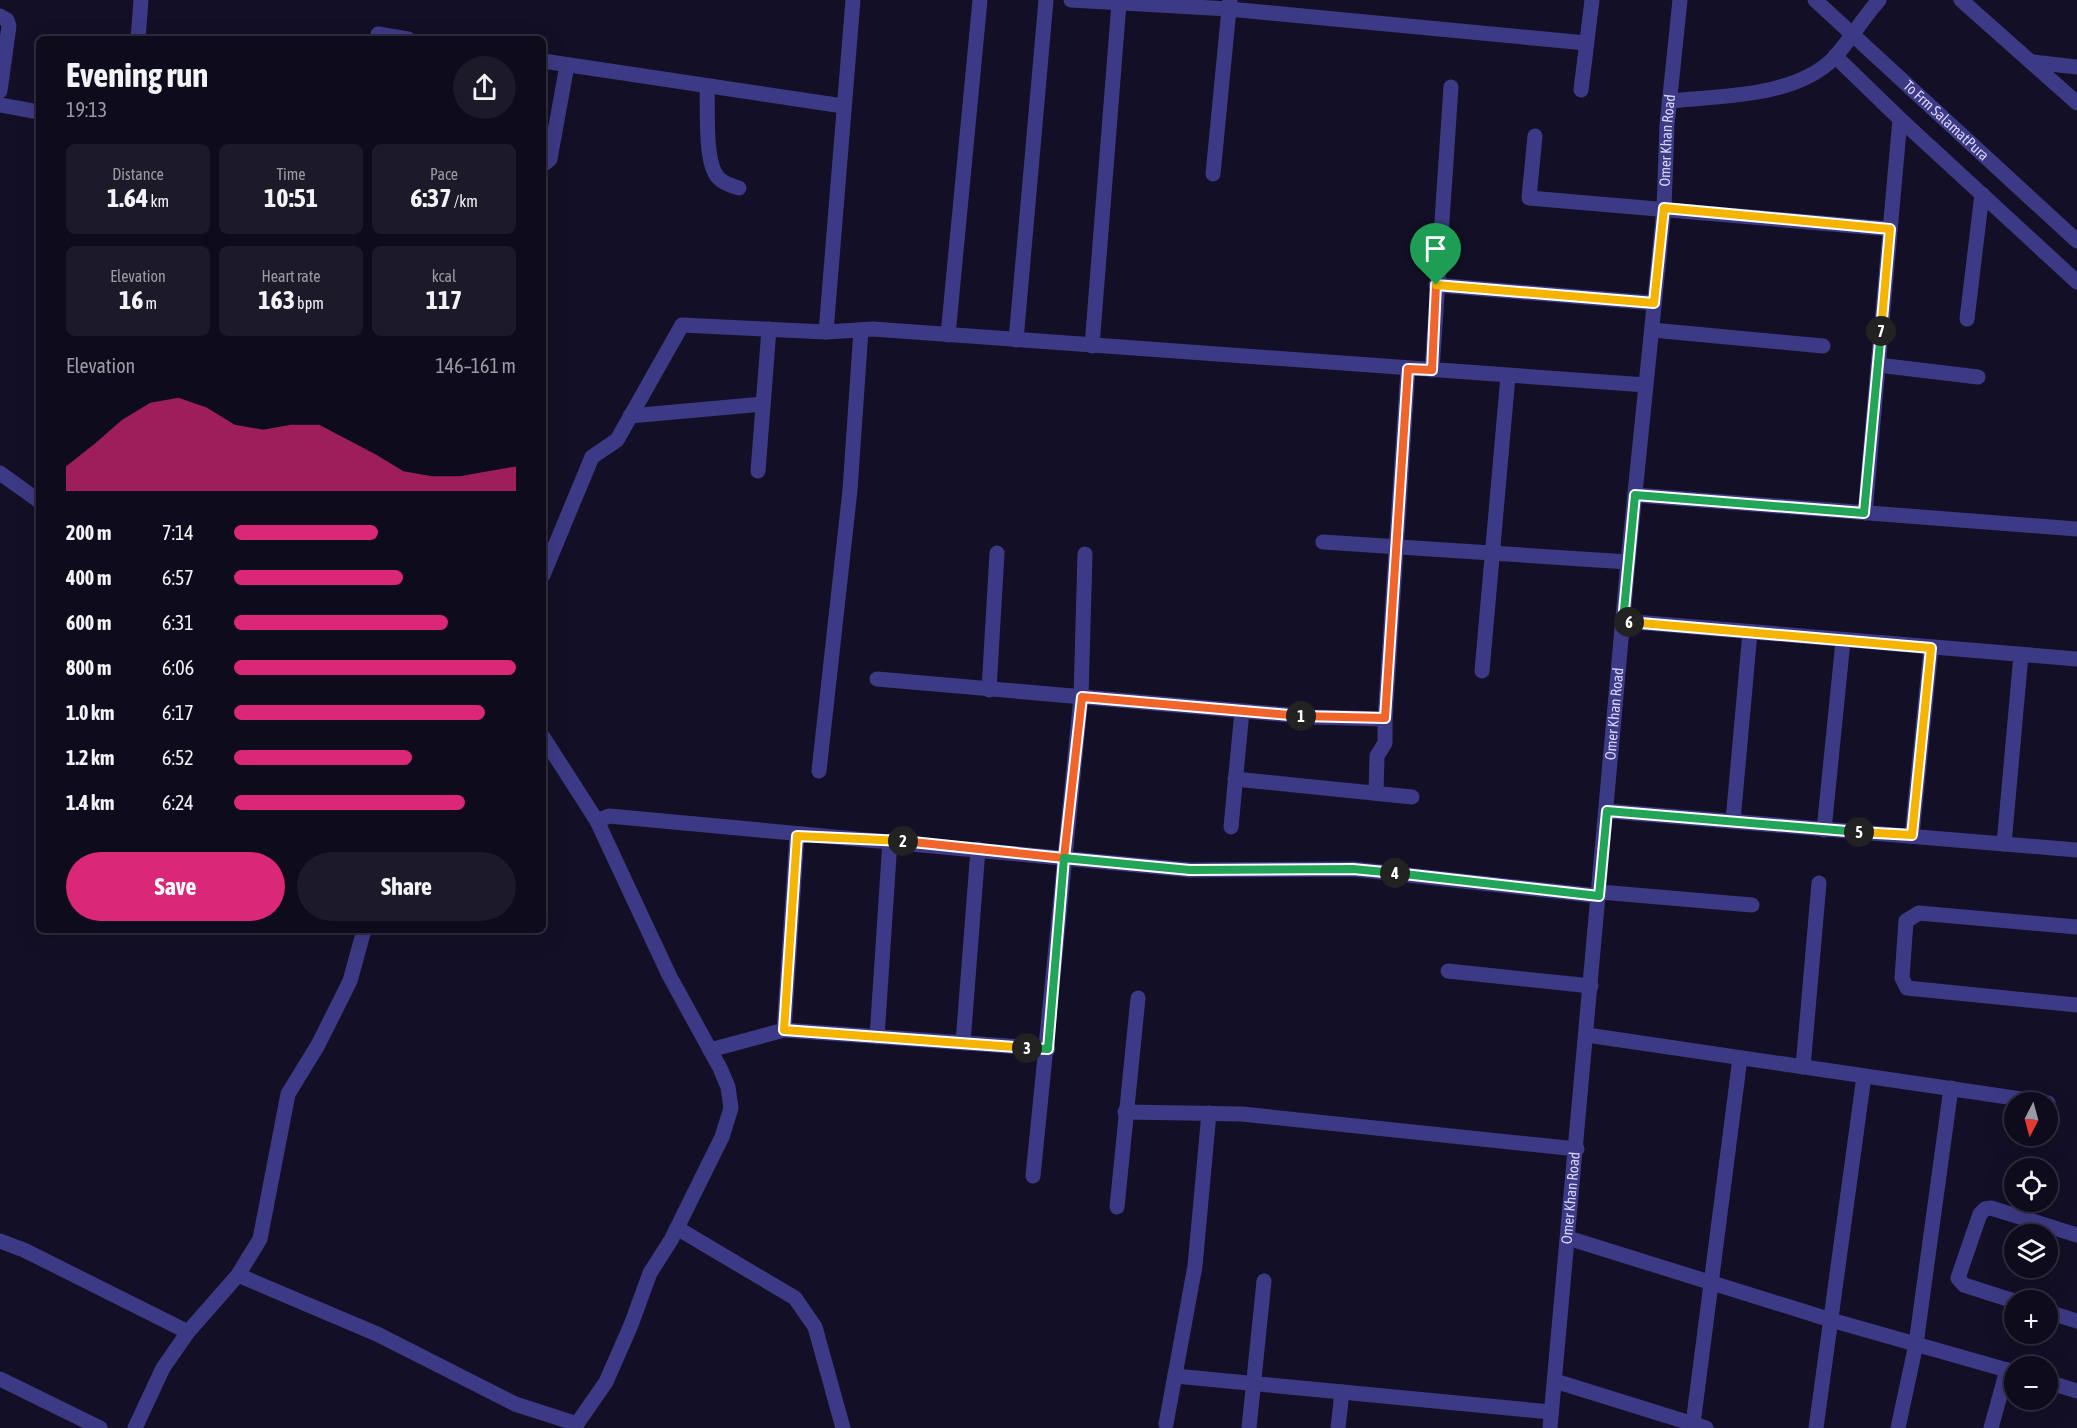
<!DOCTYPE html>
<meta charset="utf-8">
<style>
:root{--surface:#0e0b1c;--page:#1c1929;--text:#f1f3f6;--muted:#9b9ba3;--line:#2e2b3b;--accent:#db2777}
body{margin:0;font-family:"Asap Condensed",sans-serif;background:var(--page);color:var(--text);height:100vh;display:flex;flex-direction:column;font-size:22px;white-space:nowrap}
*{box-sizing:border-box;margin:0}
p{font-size:20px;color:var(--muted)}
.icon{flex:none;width:33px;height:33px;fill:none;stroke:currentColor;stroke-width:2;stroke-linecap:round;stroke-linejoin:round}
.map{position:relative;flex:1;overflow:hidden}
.drawer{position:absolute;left:36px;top:36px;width:510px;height:897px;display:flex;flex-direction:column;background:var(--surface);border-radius:9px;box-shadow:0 6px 24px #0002,0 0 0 2px var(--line)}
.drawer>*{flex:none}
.needle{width:39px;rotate:186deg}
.tools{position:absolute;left:2004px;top:1092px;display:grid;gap:12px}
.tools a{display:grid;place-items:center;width:54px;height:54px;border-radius:50%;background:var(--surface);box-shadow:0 6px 24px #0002,0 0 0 2px var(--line);font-size:30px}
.pin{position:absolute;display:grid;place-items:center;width:51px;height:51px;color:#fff;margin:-62px -26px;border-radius:50% 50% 50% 0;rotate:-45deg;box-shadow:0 0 6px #0007}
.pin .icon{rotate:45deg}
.km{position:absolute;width:30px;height:30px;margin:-15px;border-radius:50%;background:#222;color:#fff;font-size:16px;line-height:30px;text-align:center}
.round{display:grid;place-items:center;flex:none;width:63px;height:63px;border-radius:32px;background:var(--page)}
.summary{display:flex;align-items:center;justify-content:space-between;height:102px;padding:0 30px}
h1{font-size:33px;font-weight:700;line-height:45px}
.stats{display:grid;grid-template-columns:repeat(3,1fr);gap:9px;height:102px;padding:6px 30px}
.stats div{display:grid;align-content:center;border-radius:9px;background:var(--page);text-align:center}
.stats b{font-size:26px;font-weight:700}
.stats small{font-size:16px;font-weight:400}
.stats p{font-size:16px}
.chart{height:168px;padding:12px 30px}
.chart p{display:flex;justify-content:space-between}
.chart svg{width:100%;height:108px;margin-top:6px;fill:var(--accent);opacity:.7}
.primary-button{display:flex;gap:12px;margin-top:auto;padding:12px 30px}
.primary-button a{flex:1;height:69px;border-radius:36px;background:var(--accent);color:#fff;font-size:24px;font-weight:700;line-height:69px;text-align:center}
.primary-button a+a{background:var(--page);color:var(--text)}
ul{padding:0 30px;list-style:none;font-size:20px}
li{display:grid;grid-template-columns:96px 72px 1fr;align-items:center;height:45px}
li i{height:15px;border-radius:8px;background:var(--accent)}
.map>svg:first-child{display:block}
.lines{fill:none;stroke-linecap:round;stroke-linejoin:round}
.minor{stroke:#3d3a85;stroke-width:15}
.split-1-casing{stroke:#fff;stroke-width:12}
.split-2-casing{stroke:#fff;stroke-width:12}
.split-3-casing{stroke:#fff;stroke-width:12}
.split-4-casing{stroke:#fff;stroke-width:12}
.split-5-casing{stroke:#fff;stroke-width:12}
.split-6-casing{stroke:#fff;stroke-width:12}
.split-7-casing{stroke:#fff;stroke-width:12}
.split-8-casing{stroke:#fff;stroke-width:12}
.split-1{stroke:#f0652b;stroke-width:8}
.split-2{stroke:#f0652b;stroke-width:8}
.split-3{stroke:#f5b400;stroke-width:8}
.split-4{stroke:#22a559;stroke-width:8}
.split-5{stroke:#22a559;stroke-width:8}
.split-6{stroke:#f5b400;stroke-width:8}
.split-7{stroke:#22a559;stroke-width:8}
.split-8{stroke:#f5b400;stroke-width:8}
.labels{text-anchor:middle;stroke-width:5;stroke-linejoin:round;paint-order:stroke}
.street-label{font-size:15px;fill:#d9d4ff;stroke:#130f26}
</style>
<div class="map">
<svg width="2077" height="1428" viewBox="0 0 2077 1428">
<rect width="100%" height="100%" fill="#130f26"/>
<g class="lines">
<!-- minor -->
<g class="minor">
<path d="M1071 0 1229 9 1230 0"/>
<path id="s1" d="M1815 0 2077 241"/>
<path d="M1961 0 2077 103"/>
<path d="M0 16 7 20 9 26 0 91"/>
<path d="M378 34 408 39"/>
<path d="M138 39 141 0"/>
<path d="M1835 56 1900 119 1865 513"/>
<path d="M543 61 843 106"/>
<path d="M2033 62 2077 67"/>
<path d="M707 88C708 110 705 155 715 173 719 182 730 185 739 188"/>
<path d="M1581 90 1592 0"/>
<path d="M1669 101C1721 96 1796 97 1834 58 1850 40 1863 18 1879 0"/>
<path d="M0 105 39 112"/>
<path d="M1900 119 2077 282"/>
<path d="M1535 136 1529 198 1890 229"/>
<path d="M543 165 550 159 567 65"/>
<path d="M1213 174 1229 9 1586 43"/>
<path d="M1436 285 1654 303"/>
<path d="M1967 319 1982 194"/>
<path d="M1652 330 1823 346"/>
<path d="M826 332 853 0"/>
<path d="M948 335 980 0"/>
<path d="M1016 340 1046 0"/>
<path d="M1092 346 1119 3"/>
<path d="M1878 365 1978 377"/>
<path d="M1432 370 1451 87"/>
<path d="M630 416 763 404"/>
<path d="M758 471 769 329"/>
<path d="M0 473 39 501"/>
<path d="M1635 495 2077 529"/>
<path d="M1323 542 1628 562"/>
<path d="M543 575 592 457 617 440 682 325 826 332 873 329 1646 385"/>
<path d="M1623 621 2077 659"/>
<path d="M1482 671 1508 376"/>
<path d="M877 679 1312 717 1385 719 1408 369"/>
<path d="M989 690 997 553"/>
<path d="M543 737 597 821 669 975 720 1068 728 1087 731 1108 722 1137 671 1240 650 1273 631 1325 606 1382 574 1428"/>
<path d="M819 771 850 490 861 330"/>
<path d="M1235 779 1412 797"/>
<path d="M1376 793 1377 756 1385 743V719"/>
<path d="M1607 811 2077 850"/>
<path d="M597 821 609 816 1190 870 1353 869 1599 896"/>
<path d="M1733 821 1750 632"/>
<path d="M1231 827 1242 711"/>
<path d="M1824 830 1843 641"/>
<path d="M1912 835 1931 648"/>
<path d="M2004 844 2021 655"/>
<path d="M1600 892 1752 905"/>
<path d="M2077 927 1919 913 1906 921 1902 978 1907 988 2077 1005"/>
<path d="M1448 971 1591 986"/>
<path d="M784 1030 797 835"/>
<path d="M1587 1035 2048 1103"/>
<path d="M877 1037 890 841"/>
<path d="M963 1043 978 849"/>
<path d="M710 1050 784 1030 1048 1049"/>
<path d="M1803 1067 1819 883"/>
<path d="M1125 1112 1242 1114 1577 1149"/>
<path d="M1033 1176 1081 697 1085 554"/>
<path d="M1117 1207 1138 998"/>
<path d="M677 1228 795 1298 815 1327 843 1428"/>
<path d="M1568 1238 1831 1320 2014 1372"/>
<path d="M0 1241 24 1250 188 1332"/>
<path d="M238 1275 377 1334 515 1404 577 1424"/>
<path d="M2014 1301 1964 1285 1958 1278 1980 1214 1985 1209 1991 1208 2077 1235"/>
<path d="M2048 1312 2077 1321"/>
<path d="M1175 1376 1551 1412"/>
<path d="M0 1379 100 1428"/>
<path d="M1555 1381 1706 1428"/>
<path d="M2048 1382 2077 1391"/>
<path d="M1166 1424 1195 1266 1209 1113"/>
<path d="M1693 1424 1740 1058"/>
<path d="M135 1428 163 1368 188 1332 238 1275 260 1239 288 1094 318 1045 350 981 364 930"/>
<path d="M1249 1428 1264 1281"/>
<path d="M1338 1428 1342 1392"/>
<path id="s2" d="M1550 1428 1628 562 1664 208 1667 125 1680 0"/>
<path d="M1816 1428 1864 1076"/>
<path d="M1898 1428 1916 1344 1951 1088"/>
<path d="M1991 1428 2007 1370"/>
</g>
</g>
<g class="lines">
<defs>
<path id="split-1" d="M1301 716 1385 718 1408 369 1432 370 1436 285"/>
<path id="split-2" d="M903 841 1064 858 1082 697 1301 716"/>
<path id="split-3" d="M903 841 797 836 784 1030 1027 1048"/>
<path id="split-4" d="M1027 1048 1048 1049 1064 858 1190 870 1353 869 1395 873"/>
<path id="split-5" d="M1395 873 1599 896 1607 811 1859 832"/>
<path id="split-6" d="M1629 622 1931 648 1912 835 1859 832"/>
<path id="split-7" d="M1629 622 1623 621 1635 495 1864 513 1881 331"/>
<path id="split-8" d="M1436 285 1654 303 1664 208 1890 229 1881 331"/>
</defs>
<!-- split-1 casing -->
<use href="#split-1" class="split-1-casing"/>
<!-- split-2 casing -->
<use href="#split-2" class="split-2-casing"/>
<!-- split-3 casing -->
<use href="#split-3" class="split-3-casing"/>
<!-- split-4 casing -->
<use href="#split-4" class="split-4-casing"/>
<!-- split-5 casing -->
<use href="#split-5" class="split-5-casing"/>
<!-- split-6 casing -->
<use href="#split-6" class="split-6-casing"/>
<!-- split-7 casing -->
<use href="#split-7" class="split-7-casing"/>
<!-- split-8 casing -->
<use href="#split-8" class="split-8-casing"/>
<!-- split-1 -->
<use href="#split-1" class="split-1"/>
<!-- split-2 -->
<use href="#split-2" class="split-2"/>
<!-- split-3 -->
<use href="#split-3" class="split-3"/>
<!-- split-4 -->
<use href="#split-4" class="split-4"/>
<!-- split-5 -->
<use href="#split-5" class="split-5"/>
<!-- split-6 -->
<use href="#split-6" class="split-6"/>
<!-- split-7 -->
<use href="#split-7" class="split-7"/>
<!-- split-8 -->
<use href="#split-8" class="split-8"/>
</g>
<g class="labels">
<!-- street labels -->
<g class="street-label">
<text dy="5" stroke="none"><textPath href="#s1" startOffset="178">To Frm SalamatPura</textPath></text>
<text dy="5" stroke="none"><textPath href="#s2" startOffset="1293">Omer Khan Road</textPath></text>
<text dy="5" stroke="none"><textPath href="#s2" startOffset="717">Omer Khan Road</textPath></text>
<text dy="5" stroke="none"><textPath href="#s2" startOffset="231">Omer Khan Road</textPath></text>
</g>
</g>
</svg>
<div class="tools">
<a><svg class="needle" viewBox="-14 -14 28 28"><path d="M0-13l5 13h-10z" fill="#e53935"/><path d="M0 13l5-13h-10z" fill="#9b9ba3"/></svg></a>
<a><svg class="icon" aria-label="locate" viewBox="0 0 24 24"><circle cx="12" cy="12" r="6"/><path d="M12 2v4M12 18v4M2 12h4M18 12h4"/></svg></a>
<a><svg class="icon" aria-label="layers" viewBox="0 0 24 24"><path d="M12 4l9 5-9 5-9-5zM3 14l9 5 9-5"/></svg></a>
<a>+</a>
<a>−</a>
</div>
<div class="pin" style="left:1436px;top:285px;background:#1e9e55"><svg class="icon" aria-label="arrive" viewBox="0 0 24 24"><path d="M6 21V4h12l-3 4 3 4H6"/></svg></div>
<b class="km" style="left:1301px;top:716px">1</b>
<b class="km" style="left:903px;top:841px">2</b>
<b class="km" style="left:1027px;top:1048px">3</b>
<b class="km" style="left:1395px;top:873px">4</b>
<b class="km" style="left:1859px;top:832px">5</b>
<b class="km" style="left:1629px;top:622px">6</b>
<b class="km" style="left:1881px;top:331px">7</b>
<section class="drawer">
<div class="summary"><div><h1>Evening run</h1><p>19:13</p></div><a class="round"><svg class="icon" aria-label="share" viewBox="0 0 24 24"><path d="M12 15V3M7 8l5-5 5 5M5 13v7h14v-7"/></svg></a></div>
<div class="stats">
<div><p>Distance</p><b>1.64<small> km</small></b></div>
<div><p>Time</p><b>10:51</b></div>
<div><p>Pace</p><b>6:37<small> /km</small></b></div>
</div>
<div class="stats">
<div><p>Elevation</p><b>16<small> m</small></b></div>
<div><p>Heart rate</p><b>163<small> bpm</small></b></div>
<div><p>kcal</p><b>117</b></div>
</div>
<div class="chart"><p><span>Elevation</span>146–161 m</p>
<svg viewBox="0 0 160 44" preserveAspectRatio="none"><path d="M0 44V34L10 25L20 15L30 8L40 6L50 10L60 17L70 19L80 17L90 17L100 23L110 29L120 36L130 38L140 38L150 36L160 34V44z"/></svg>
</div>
<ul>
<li><b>200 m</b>7:14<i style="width:51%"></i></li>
<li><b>400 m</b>6:57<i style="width:60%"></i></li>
<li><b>600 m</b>6:31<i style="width:76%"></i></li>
<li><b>800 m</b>6:06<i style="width:100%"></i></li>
<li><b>1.0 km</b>6:17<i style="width:89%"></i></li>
<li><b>1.2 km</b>6:52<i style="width:63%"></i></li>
<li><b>1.4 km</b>6:24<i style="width:82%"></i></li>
</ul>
<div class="primary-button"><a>Save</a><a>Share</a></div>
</section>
</div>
